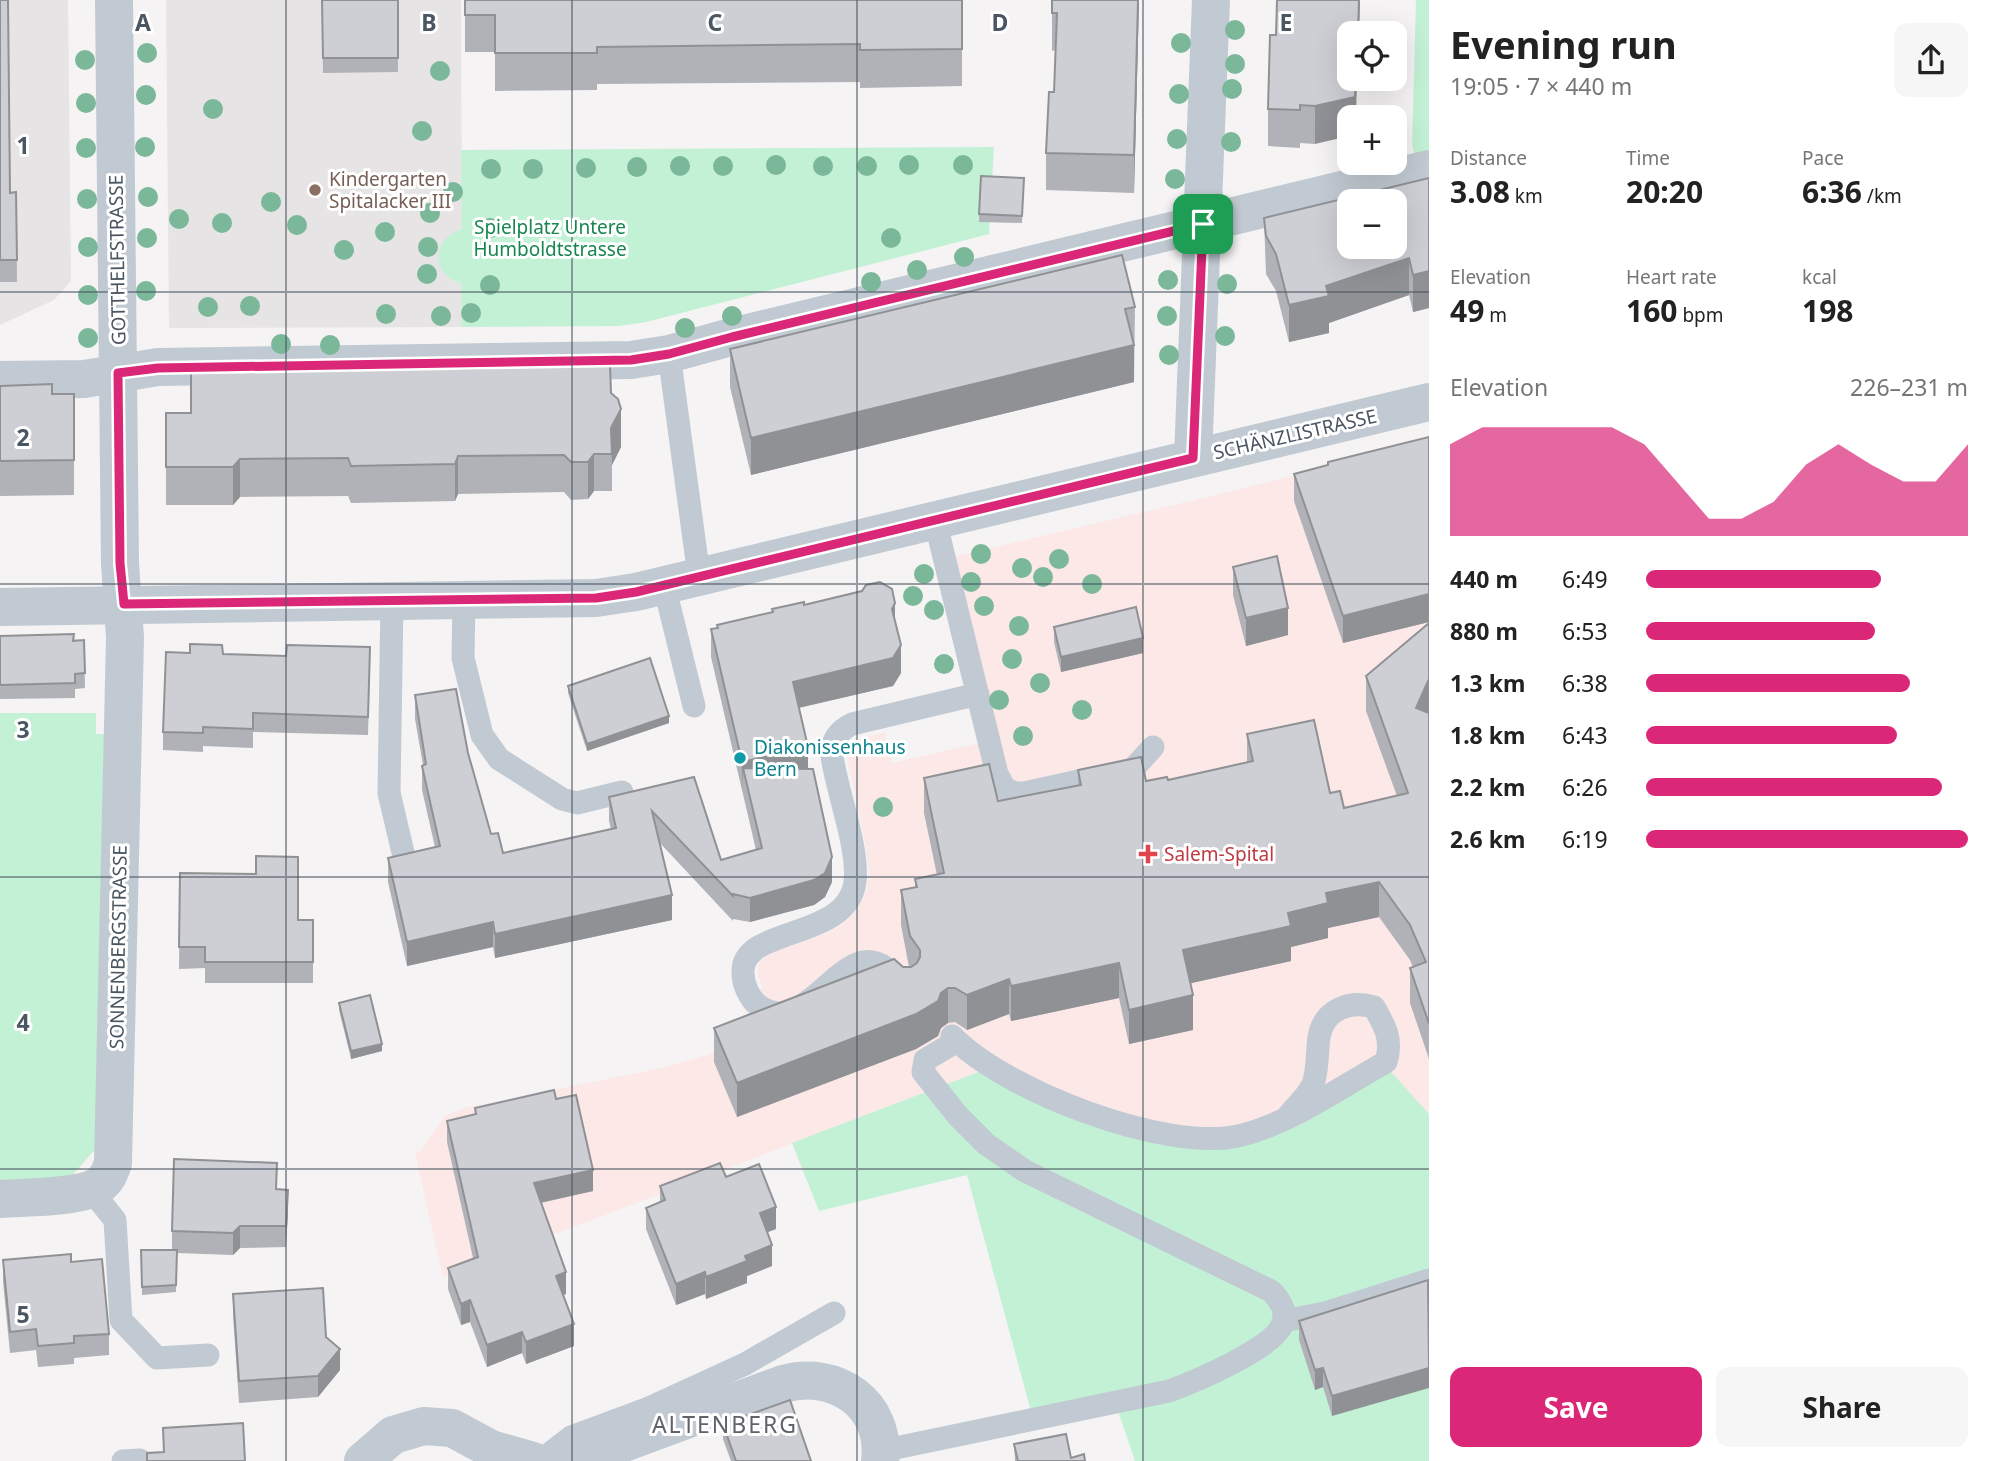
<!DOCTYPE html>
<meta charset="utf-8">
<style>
:root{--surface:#fff;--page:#f6f6f6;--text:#222;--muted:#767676;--accent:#db2777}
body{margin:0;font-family:"Noto Sans",sans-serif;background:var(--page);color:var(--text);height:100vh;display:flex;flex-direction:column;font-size:26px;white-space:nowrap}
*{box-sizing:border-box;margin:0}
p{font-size:23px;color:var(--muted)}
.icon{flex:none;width:38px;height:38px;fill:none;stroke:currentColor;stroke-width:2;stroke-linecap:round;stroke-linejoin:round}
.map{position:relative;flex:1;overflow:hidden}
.side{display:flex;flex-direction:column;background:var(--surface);width:560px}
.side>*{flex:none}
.fabs{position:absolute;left:1337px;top:21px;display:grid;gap:14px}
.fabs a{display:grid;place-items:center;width:70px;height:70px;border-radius:14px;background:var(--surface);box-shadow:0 7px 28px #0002;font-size:35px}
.pin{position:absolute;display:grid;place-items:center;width:60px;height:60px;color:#fff;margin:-30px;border-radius:14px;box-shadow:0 4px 10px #0006}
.round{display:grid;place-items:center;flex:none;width:74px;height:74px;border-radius:14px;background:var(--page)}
.overview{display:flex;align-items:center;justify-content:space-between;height:119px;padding:0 21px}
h1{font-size:38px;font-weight:700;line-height:52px}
.figures{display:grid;grid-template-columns:repeat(3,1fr);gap:10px;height:119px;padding:7px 21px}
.figures div{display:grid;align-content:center}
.figures b{font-size:30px;font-weight:700}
.figures small{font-size:19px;font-weight:400}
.figures p{font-size:19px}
.chart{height:196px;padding:14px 21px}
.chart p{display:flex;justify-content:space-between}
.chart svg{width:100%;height:126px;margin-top:7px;fill:var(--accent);opacity:.7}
.primary-button{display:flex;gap:14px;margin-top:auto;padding:14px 21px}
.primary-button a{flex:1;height:80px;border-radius:14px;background:var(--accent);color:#fff;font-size:28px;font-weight:700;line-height:80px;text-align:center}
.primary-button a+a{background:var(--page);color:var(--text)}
ul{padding:0 21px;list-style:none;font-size:23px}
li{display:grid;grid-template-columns:112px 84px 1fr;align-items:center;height:52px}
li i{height:18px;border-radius:9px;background:var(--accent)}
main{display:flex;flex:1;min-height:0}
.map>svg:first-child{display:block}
.education{fill:#e6e4e5}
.medical{fill:#fce8e6}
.green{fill:#c3f1d5}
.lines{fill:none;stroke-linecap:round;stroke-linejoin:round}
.lane{stroke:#c1cad2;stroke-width:23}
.street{stroke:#c1cad2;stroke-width:38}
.tree{fill:#7bb799}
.wall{fill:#b0b2b7}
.shaded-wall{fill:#909195}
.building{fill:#cdcfd5;stroke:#909195;stroke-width:2;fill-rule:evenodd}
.route-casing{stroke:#fff;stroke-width:14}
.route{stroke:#db2777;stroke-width:9}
.grid{fill:none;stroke:#4a5661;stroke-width:2;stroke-opacity:0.55}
.education-dot{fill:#8d6e63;stroke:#fff;stroke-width:2.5}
.culture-dot{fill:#0f9aa8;stroke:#fff;stroke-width:2.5}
.health-dot{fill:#e0444e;stroke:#fff;stroke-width:2.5}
.labels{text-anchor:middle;stroke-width:6;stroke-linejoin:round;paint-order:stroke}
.education-label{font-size:19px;fill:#785e54;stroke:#fff;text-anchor:start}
.park-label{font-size:19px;fill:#17864f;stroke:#fff}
.street-label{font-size:19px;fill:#4a5661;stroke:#fff}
.culture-label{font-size:19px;fill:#0d838f;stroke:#fff;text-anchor:start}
.health-label{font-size:19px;fill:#be3a42;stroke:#fff;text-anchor:start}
.quarter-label{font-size:23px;letter-spacing:2px;fill:#5f6368;stroke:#fff}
.grid-label{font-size:23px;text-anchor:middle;font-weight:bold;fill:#4a5661;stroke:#fff;stroke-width:6;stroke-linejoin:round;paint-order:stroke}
</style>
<main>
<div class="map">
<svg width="1429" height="1461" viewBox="0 0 1429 1461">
<rect width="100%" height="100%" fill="#f5f3f3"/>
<!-- education -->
<path class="education" d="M0 0H68L71 281 54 300 0 325Z
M166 0H461L462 230H458L443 272 454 281 461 283 462 327 169 328Z"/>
<!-- medical -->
<path class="medical" d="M1429 442V1114L1382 1063 1268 1124 1193 1136 989 1068 443 1277 415 1153 420 1152 445 1116 465 1108 662 1068 728 1049 757 1032 742 1006 763 987 758 975 759 964 763 959 772 952 825 934 840 926 856 912 867 890 869 870 866 848 846 751 851 742 885 732 892 763 994 740 949 558 1237 490Z"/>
<!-- green -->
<path class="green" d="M1416 0H1429V154L1415 157 1412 145Z
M994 147 989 234 646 322 619 326 462 327 461 283C430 275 431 239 462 229L461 150Z
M0 713H96V734H109L97 1147 70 1178 0 1184Z
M1385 1065 1429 1114V1461H1135L1114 1399 1032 1415 967 1175 819 1211 792 1143 989 1068 1208 1141Z"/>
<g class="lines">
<!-- lane -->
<path class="lane" d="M669 354 699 576
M935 520 997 774 1005 789 1016 793H1024L1133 769 1153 747
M664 585 694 706
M464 599 463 658 482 735 499 759 562 799 577 803 622 792
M392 600 389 793 405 861
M903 984C893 973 880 959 863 962 830 969 797 1036 758 1005 749 998 743 984 743 973 741 925 847 942 855 882 859 848 837 792 832 756 831 741 838 731 852 724L978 694
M952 1036C1004 1090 1164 1152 1238 1136 1290 1124 1339 1088 1386 1062 1393 1040 1385 1026 1374 1007 1350 1000 1324 1009 1319 1037 1317 1051 1318 1066 1314 1081 1311 1093 1296 1106 1288 1116
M90 1189 115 1220 121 1320 157 1358 208 1355
M1283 1321 1325 1313 1429 1280
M881 1451 1169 1391C1194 1382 1272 1349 1282 1325 1288 1311 1280 1300 1271 1291L1025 1171 986 1144 958 1116 923 1072 925 1060 957 1041
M545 1457 571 1437 649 1408 745 1364 834 1313
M123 1461 140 1460"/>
<!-- street -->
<path class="street" d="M0 380 84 379 158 367 631 360 669 354 731 337 1429 169
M1193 458 1211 0
M0 607 596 598 636 592 1429 402
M0 1199C25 1197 78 1198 98 1186 107 1180 110 1172 113 1163L125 637 120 563 114 0
M363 1461 393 1435 424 1426 452 1428 491 1449 533 1461
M556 1461 605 1450 783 1384C835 1369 887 1404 880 1461"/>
</g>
<!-- trees -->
<g class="tree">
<circle cx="1235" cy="30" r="10"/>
<circle cx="1181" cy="43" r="10"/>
<circle cx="147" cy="53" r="10"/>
<circle cx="85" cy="60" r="10"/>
<circle cx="1235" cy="64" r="10"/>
<circle cx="440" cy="71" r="10"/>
<circle cx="1232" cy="89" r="10"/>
<circle cx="1179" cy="94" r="10"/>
<circle cx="146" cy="95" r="10"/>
<circle cx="86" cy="103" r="10"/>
<circle cx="213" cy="109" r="10"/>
<circle cx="422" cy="131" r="10"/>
<circle cx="1177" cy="139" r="10"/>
<circle cx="1231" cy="142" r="10"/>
<circle cx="145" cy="147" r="10"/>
<circle cx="86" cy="148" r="10"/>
<circle cx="776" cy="165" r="10"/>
<circle cx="909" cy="165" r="10"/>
<circle cx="963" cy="165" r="10"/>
<circle cx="680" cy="166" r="10"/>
<circle cx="723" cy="166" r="10"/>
<circle cx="823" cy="166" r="10"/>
<circle cx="867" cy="166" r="10"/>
<circle cx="637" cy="167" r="10"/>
<circle cx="586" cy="168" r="10"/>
<circle cx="491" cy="169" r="10"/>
<circle cx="533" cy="169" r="10"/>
<circle cx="1175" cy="179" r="10"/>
<circle cx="453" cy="192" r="10"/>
<circle cx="148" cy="197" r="10"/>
<circle cx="87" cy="199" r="10"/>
<circle cx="271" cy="202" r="10"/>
<circle cx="430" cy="213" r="10"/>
<circle cx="179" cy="219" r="10"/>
<circle cx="222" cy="223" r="10"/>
<circle cx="297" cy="225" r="10"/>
<circle cx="490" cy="228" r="10"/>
<circle cx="385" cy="232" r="10"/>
<circle cx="147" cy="238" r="10"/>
<circle cx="891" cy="238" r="10"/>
<circle cx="88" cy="247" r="10"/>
<circle cx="428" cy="247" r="10"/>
<circle cx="344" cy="250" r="10"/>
<circle cx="964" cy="257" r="10"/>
<circle cx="917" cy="270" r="10"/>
<circle cx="427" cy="274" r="10"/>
<circle cx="1168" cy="280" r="10"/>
<circle cx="871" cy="282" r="10"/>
<circle cx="1227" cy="284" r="10"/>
<circle cx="490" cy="285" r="10"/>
<circle cx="146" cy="291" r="10"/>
<circle cx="88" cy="295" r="10"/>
<circle cx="250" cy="306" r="10"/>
<circle cx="208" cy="307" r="10"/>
<circle cx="471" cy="313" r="10"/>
<circle cx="386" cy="314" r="10"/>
<circle cx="441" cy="316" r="10"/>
<circle cx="732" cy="316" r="10"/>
<circle cx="1167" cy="316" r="10"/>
<circle cx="685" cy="328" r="10"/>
<circle cx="1225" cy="336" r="10"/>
<circle cx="88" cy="338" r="10"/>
<circle cx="281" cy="344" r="10"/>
<circle cx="330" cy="345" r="10"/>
<circle cx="1169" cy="355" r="10"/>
<circle cx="981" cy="554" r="10"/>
<circle cx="1059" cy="559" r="10"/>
<circle cx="1022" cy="568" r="10"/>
<circle cx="924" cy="574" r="10"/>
<circle cx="1043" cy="577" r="10"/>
<circle cx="971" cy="582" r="10"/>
<circle cx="1092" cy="584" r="10"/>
<circle cx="913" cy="596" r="10"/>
<circle cx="984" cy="606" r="10"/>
<circle cx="934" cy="610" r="10"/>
<circle cx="1019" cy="626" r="10"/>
<circle cx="1012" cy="659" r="10"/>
<circle cx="944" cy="664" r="10"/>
<circle cx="1040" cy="683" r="10"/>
<circle cx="999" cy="700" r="10"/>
<circle cx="1082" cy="710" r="10"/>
<circle cx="1023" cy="736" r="10"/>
<circle cx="883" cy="807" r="10"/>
</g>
<!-- wall -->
<path class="wall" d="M0 0 10 193 16 192 17 282H0Z
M322 0H398V72L323 73Z
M465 0H962V86L860 88V82L597 84V90L495 91V52H465Z
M1052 0H1139L1134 193 1046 190V153L1054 92 1056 50 1052 51Z
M1360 0 1315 144 1300 143V148L1268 146V109L1276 35Z
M981 176 1024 178 1022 223 979 222Z
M1429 178V308L1413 312 1409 295 1329 323V333L1289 342 1276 291 1266 274 1264 218Z
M1135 307 1134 382 751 475 730 387V349Z
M531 366 611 393 621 447 612 465V491H594L588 499 571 500 564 492 458 494 455 501 351 503 348 496 240 497 233 505H166V413H191L321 371 382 368H499Z
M0 386 52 394H74V495L0 496Z
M1429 437V622L1343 643 1294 501V474L1328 465V462Z
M1233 567 1288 635 1246 646 1233 595Z
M804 605 895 622 901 673 893 686 799 708 808 769 832 882 825 897 814 905 750 922 733 919V921L660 843 672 920 495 958 493 947 407 966 388 882V858L435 847 422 790V766L423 765 415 719V695L468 753 491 834 503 853 611 829 609 821V797L694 777 721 860 756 850 711 657V629L717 628V625L772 612V609Z
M1429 623V1059L1410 1003V968L1413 967 1410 960 1379 917 1328 928V938L1291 947V961L1190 983 1193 1030 1129 1044 1119 998 1011 1021 1009 1014 967 1030 955 1022 948 1023 941 1028 938 1036 916 1049 737 1117 714 1062V1028L903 967H909L901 925V890L915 887V879L937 875 924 813V778L998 801 1078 786V770L1146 781 1168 780 1247 762V734L1330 793 1344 808 1397 796 1366 711V676Z
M1054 627 1143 653 1061 672 1054 642Z
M0 636 84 640 85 688 75 689V698L0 699Z
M223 654 370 666 368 735 253 732V748L203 746V752L163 750V732Z
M568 686 669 723 587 751 568 693Z
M180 873 298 920H313V983H205V968L179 969Z
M339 1003 382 1051 351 1059 339 1010Z
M556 1099 593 1191 541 1203 566 1294 563 1295 574 1346 526 1364 522 1353 487 1367 470 1322 461 1325 448 1289V1268L473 1258 447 1142V1121L475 1115V1108Z
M726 1177 776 1229 767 1232 772 1266 747 1276V1283L706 1299 705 1294 676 1305 646 1229V1208L660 1202V1186Z
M277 1189 288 1211 286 1247 240 1248 233 1255 177 1253 176 1292 142 1295 141 1250H172V1231Z
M3 1260 71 1262 109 1334V1355L74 1358V1364L38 1367 36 1350 10 1353 3 1282Z
M1428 1280 1332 1416 1323 1387 1315 1390 1299 1340V1321Z
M233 1294 326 1337 340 1370 318 1397 239 1403 233 1315Z
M723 1424 811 1461H731L723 1439Z
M1014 1444 1071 1458 1085 1461H1015Z"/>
<!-- shaded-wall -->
<path class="shaded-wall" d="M1138 0H1139L1134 193V155Z
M1359 0H1360L1359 33H1358Z
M1356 79H1357L1356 117H1349V136L1315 144V106Z
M1409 258V295L1329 323V333L1289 342V305L1326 286Z
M1429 271V308L1413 312V275Z
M1134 345V382L751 475V438Z
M621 409V447L612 465 611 428Z
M594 454V491L588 499V462Z
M458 456V494L455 501V464Z
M240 459V497L233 505V467Z
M1429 594V622L1343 643V616Z
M895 603V630L892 609Z
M1288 608V635L1246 646V618Z
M1143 638V653L1061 672V657Z
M901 645V673L893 686 793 709V682Z
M1429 679V713L1416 708Z
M669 716V723L587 751V744Z
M808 747V774L743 768 742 789V762Z
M832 857V882L825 897 814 905 750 922V898Z
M1379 882V917L1328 928V938L1291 947V961L1183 985V950L1288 913 1326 893Z
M672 895V920L495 958V934Z
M493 922V947L407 966V942Z
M1119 963V998L1011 1021V986Z
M1009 979V1014L967 1030V995Z
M948 988V1023L941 1028 938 1036 916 1049 737 1117V1083L941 993Z
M1193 995V1030L1129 1044V1010Z
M382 1044V1051L351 1059V1051Z
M593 1170V1191L534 1204V1183Z
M288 1190V1211L286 1247V1226Z
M776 1207V1229L760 1235V1213Z
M240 1226V1248L233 1255V1233Z
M772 1245V1266L747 1276V1283L706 1299V1277L745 1256Z
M566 1272V1294L556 1298V1276Z
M705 1272V1294L676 1305V1284Z
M470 1300V1322L461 1325V1304Z
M574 1324V1346L526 1364V1342Z
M522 1332V1353L487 1367V1345Z
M340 1349V1370L318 1397V1376Z
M1323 1368V1387L1315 1390V1370Z
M1429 1368V1388L1332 1416V1396Z"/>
<!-- building -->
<path class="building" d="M0 0H8L10 193 16 192 17 260H0Z
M322 0H398V58H323Z
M465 0H962V49L860 50V44L597 47V53H495V15H465Z
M1052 0H1138L1134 155 1046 153 1049 92H1054L1057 13H1052Z
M1277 0H1359L1358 33H1349V79H1356L1355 97 1315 106 1300 105V110L1268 109 1270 35H1276Z
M981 176 1024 178 1022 216 979 214Z
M1429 178V271L1413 275 1409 258 1326 286 1329 296 1289 305 1276 254 1266 236 1264 218ZM1349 201H1395V247H1349Z
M1122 255 1135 307 1125 309 1134 345 751 438 730 349Z
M499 364H531V366L610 365 611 393 618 399 621 409 611 428 612 454H594L588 462H571L564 455 458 456 455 464 351 466 348 458 240 459 233 467H166V413H191V371L320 367 321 371 360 370 373 365 382 368 436 365 443 369 499 368Z
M52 384V394H74V460L0 461V386Z
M1429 437V594L1343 616 1294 474 1328 465V462Z
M1277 556 1288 608 1246 618 1233 567Z
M880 582 892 589 895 603 892 609 901 645 893 658 793 682 808 747 742 762 711 629 718 628 717 625 773 612 772 609 804 602V605L862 591 866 585Z
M1136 607 1143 638 1061 657 1054 627Z
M1429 623V679L1416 708 1429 713V1024L1410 968 1426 962 1410 925 1379 882 1326 893 1328 903 1288 913 1291 926 1183 950 1193 995 1129 1010 1119 963 1011 986 1009 979 967 995 955 988H948L941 993 938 1001 916 1014 737 1083 714 1028 894 959 903 967H911L917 963 920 957V950L910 936 901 890 917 887 915 879 944 873 924 778 989 764 998 801 1081 785 1078 770 1141 757 1146 781 1167 777 1168 780 1253 761 1247 734 1314 720 1330 793 1340 791 1344 808 1408 793 1366 676Z
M74 634 73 641 84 640 85 673 75 674V683L0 685V636Z
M190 644 222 645 223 654 286 656 287 645 370 647 368 717 253 713V729L203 727V733L163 732 166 652 190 653Z
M650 658 669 716 587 744 568 686Z
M456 689 468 753 491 834 498 833 503 853 616 828 609 797 694 777 721 860 762 848 743 768 813 769 832 857 825 873 814 880 750 898 733 894V896L652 811 672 895 495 934 493 922 407 942 388 858 440 846 422 766 426 764 415 695Z
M256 856 298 857V920H313V962H205V947H179L180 873 256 874Z
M370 995 382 1044 351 1051 339 1003Z
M554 1090 556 1099 576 1095 593 1170 534 1183 566 1272 556 1276 574 1324 526 1342 522 1332 487 1345 470 1300 461 1304 448 1268 478 1257 447 1121 476 1114 475 1108Z
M174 1159 277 1163 276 1189 288 1190 286 1226H240L233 1233 172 1231Z
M720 1163 726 1177 759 1164 776 1207 760 1213 772 1245 745 1256 747 1261 706 1277 705 1272 676 1284 646 1208 665 1200 660 1186Z
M141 1250H177L176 1285 142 1287Z
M71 1254V1262L102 1259 109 1334 74 1336V1343L38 1346 36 1329 10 1332 3 1260Z
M1428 1280 1429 1368 1332 1396 1323 1368 1315 1370 1299 1321Z
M323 1288 326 1337 340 1349 318 1376 239 1381 233 1294Z
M790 1400 811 1461H736L723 1424Z
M243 1423 245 1461H147V1453L164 1452 163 1428Z
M1066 1434 1071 1458 1084 1454 1085 1461H1018L1014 1444Z"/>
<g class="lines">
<defs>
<path id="route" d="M1203 224 1193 458 636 592 596 598 124 604 120 563 118 373 158 368 631 360 669 354 732 337Z"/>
</defs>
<!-- route casing -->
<use href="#route" class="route-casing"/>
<!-- route -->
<use href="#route" class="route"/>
</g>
<!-- grid -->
<path class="grid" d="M286 0V1461M572 0V1461M857 0V1461M1143 0V1461M0 292H1429M0 584H1429M0 877H1429M0 1169H1429"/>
<!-- markers -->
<circle class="education-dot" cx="315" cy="190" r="7"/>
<circle class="culture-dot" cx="740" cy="758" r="7"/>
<path class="health-dot" d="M1144.5 843.5h7v7h7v7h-7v7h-7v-7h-7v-7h7z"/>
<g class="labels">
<!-- education labels -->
<g class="education-label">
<text x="329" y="186">Kindergarten<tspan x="329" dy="22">Spitalacker III</tspan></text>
</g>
<!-- park labels -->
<g class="park-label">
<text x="550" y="234">Spielplatz Untere<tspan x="550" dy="22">Humboldtstrasse</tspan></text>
</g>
<!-- street labels -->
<g class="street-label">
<text transform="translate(117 260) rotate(-91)" y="7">GOTTHELFSTRASSE</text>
<text transform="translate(1295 434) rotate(-13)" y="7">SCHÄNZLISTRASSE</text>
<text transform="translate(118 947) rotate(-89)" y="7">SONNENBERGSTRASSE</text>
</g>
<!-- culture labels -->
<g class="culture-label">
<text x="754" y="754">Diakonissenhaus<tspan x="754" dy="22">Bern</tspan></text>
</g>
<!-- health labels -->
<g class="health-label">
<text x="1164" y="861">Salem-Spital</text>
</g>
<!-- quarter labels -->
<g class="quarter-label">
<text x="725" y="1433">ALTENBERG</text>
</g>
</g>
<g class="grid-label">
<text x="143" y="31">A</text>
<text x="429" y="31">B</text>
<text x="715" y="31">C</text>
<text x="1000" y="31">D</text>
<text x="1286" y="31">E</text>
<text x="23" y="154">1</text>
<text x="23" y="446">2</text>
<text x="23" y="738">3</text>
<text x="23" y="1031">4</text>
<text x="23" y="1323">5</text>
</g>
</svg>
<div class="fabs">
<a><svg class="icon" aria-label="locate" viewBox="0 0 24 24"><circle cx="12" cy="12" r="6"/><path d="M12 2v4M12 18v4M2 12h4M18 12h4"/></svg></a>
<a>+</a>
<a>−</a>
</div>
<div class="pin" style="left:1203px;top:224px;background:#1e9e55"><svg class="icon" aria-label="arrive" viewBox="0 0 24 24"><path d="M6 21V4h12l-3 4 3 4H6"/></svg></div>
</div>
<section class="side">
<div class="overview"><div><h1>Evening run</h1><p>19:05 · 7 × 440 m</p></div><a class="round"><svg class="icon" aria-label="share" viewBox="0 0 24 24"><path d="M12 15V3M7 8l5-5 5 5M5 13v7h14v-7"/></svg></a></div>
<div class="figures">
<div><p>Distance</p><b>3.08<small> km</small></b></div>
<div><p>Time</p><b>20:20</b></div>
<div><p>Pace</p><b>6:36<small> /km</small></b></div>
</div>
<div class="figures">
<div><p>Elevation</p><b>49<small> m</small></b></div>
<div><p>Heart rate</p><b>160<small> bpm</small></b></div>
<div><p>kcal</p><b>198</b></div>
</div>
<div class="chart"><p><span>Elevation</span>226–231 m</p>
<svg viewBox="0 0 160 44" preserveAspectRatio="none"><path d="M0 44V12L10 6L20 6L30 6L40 6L50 6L60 12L70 25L80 38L90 38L100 32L110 19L120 12L130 19L140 25L150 25L160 12V44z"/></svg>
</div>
<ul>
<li><b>440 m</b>6:49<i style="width:73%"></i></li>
<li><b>880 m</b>6:53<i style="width:71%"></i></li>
<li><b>1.3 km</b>6:38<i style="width:82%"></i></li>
<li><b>1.8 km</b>6:43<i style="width:78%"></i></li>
<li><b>2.2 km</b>6:26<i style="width:92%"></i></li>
<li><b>2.6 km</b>6:19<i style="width:100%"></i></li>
</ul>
<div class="primary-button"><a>Save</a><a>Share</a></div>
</section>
</main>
